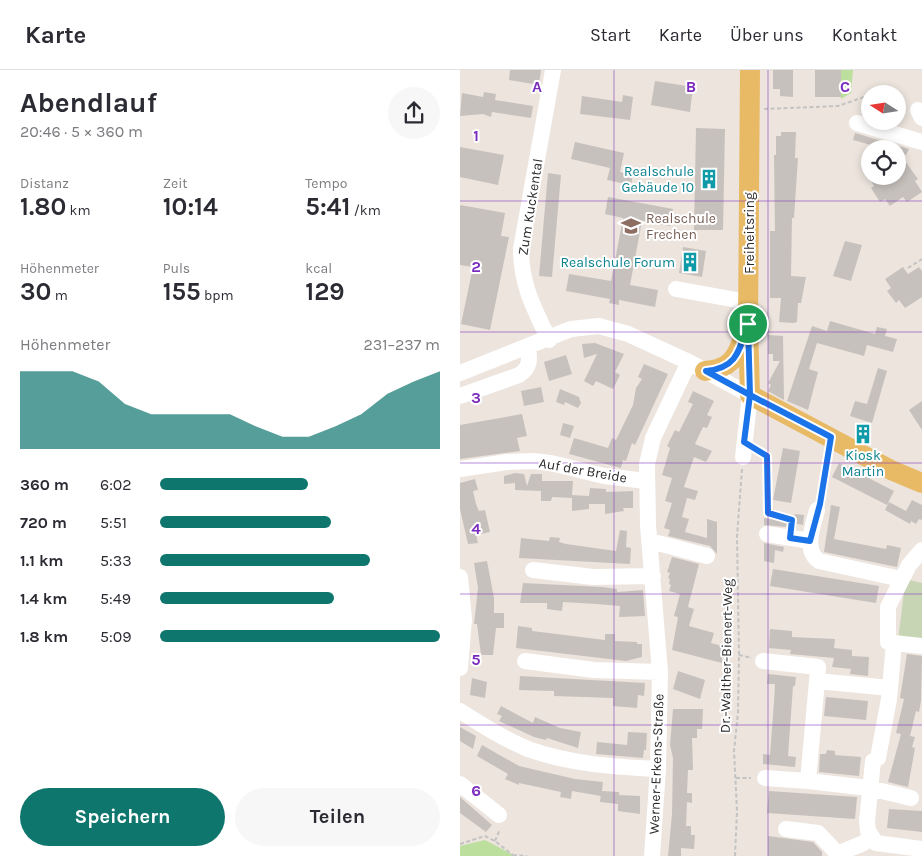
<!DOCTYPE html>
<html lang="de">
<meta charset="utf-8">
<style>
:root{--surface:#fff;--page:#f7f7f7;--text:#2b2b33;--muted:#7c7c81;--line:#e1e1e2;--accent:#0f766e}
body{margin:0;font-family:Karla,sans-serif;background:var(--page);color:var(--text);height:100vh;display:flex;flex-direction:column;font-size:19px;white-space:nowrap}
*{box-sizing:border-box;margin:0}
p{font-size:16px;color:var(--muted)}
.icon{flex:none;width:28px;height:28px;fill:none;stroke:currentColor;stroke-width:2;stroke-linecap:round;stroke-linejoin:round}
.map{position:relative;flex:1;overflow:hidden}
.sheet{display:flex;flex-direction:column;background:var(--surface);width:460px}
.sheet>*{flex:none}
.needle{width:32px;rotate:282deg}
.buttons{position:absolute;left:401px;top:15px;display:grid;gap:10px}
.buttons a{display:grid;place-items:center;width:45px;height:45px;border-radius:50%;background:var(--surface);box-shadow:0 2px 8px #0003;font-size:25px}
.pin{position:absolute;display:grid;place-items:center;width:42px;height:42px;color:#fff;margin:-21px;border:2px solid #fff;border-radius:50%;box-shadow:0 1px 5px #0007}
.round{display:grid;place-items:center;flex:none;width:52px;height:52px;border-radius:26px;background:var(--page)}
.summary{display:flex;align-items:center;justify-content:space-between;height:85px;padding:0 20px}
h1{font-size:28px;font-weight:700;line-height:38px}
.stats{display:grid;grid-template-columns:repeat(3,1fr);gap:8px;height:85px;padding:5px 20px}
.stats div{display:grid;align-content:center}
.stats b{font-size:25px;font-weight:700}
.stats small{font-size:14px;font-weight:400}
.stats p{font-size:14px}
.chart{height:140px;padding:10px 20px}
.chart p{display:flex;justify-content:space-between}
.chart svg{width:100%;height:90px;margin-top:5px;fill:var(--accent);opacity:.7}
.cta{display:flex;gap:10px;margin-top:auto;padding:10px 20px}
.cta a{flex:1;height:58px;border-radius:30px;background:var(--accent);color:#fff;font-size:20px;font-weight:700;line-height:58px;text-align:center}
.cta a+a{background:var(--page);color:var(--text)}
ul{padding:0 20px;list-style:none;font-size:16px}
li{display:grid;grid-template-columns:80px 60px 1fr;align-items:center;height:38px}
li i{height:12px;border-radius:6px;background:var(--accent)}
header{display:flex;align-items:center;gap:30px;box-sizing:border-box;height:70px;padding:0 25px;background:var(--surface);border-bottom:1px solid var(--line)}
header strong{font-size:24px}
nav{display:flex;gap:28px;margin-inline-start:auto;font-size:18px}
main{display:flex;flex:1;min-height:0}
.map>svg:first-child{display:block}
.green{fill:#bcdf9d}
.cemetery{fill:#c8d5b5}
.building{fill:#c7c1bd}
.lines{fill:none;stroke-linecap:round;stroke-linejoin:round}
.path{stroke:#c3c3c3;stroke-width:2;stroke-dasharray:4 2.5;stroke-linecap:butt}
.minor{stroke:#fff;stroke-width:16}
.major{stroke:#e9ba65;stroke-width:20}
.route-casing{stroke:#fff;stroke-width:10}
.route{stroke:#1a73e8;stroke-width:6}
.grid{fill:none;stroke:#7b2cbf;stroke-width:1;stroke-opacity:0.55}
.labels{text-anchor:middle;stroke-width:4;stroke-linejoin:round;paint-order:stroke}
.culture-label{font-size:14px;fill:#0d838f;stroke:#fff;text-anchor:end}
.street-label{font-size:14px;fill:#2a2a2a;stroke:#fff}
.education-label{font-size:14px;fill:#785e54;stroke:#fff;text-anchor:start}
.grid-label{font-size:16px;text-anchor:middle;font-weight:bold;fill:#7b2cbf;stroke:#fff;stroke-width:4;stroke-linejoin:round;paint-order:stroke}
</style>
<header>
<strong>Karte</strong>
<nav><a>Start</a><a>Karte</a><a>Über uns</a><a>Kontakt</a></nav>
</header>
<main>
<section class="sheet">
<div class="summary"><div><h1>Abendlauf</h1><p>20:46 · 5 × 360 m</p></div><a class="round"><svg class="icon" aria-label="share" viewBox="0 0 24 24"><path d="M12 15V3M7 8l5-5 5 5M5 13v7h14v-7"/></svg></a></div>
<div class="stats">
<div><p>Distanz</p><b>1.80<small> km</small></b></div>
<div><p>Zeit</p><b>10:14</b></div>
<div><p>Tempo</p><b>5:41<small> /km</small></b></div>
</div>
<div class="stats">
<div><p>Höhenmeter</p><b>30<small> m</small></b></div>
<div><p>Puls</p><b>155<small> bpm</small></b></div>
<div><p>kcal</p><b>129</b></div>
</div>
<div class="chart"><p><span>Höhenmeter</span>231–237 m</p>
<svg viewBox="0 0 160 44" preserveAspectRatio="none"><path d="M0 44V6L10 6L20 6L30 11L40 22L50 27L60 27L70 27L80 27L90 33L100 38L110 38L120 33L130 27L140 17L150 11L160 6V44z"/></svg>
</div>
<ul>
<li><b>360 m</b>6:02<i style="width:53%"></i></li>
<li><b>720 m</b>5:51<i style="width:61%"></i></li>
<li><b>1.1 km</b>5:33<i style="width:75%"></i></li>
<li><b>1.4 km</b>5:49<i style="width:62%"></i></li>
<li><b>1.8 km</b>5:09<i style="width:100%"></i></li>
</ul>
<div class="cta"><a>Speichern</a><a>Teilen</a></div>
</section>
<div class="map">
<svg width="462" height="786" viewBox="0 0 462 786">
<rect width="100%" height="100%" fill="#ece4dd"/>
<!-- green -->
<path class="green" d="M381 0H393L391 23 381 29Z
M25 770 55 786H0V776Z"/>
<!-- cemetery -->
<path class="cemetery" d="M449 510 462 513V572L438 570 444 522Z"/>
<!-- building -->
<path class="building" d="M50 0H81L79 15 49 10Z
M313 0H333V27L320 26V19H313Z
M355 0H381V27H355Z
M195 11 233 17 230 42 191 35Z
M24 22 36 24 35 30 73 36 71 48 32 42 31 47 23 44 0 46 2 23 23 27Z
M163 25 173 27 170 50 120 44 122 26 162 32Z
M236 58 265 59 263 160H234Z
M321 62H336L335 88H338L334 148H332L331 206 346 207 341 233H338L337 252 333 253 319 252 321 228H310V161H315L314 85H316V66H321Z
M395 63 449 79 446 85 438 82V79H425L393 70Z
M115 72 164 83 160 102 173 105 171 115 147 110 150 98 111 89Z
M0 77 44 85 38 115 0 107Z
M445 91 458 109 455 111 462 122 447 132 443 127 430 136 425 129 420 132 411 118 414 116 408 106H438V96Z
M88 103 101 105 92 207 79 206Z
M148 127 213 139 210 156 182 151 170 215 198 220 195 237 159 230V235L149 233 150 229 106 221 109 204 151 211 163 148 145 144Z
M0 135 45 143 41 166 49 167 30 260 1 254 13 197 0 195Z
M385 171 402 175 391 211 373 206Z
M223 177 246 181 242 207 219 203Z
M443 197 448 204 459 197 462 201V227L445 238 439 230 436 233 427 221 431 218 425 209Z
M370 251 415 264 417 257 427 259 425 266 437 269 433 282 407 275 404 286 357 273 349 299 358 302 348 340 327 331 352 256 367 261Z
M308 265 323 266 324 330 308 321 311 315 308 313 320 291H313V284H308Z
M135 273 164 284 155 302 160 305 153 319 136 311 133 316 124 311 137 284 124 288 122 274Z
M106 285 112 304 89 311 84 292Z
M184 294 208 304 175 375 172 373 166 391 163 390 161 398 109 384 114 368 148 378 152 368 156 370 173 335 176 318 182 309 178 307Z
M418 298 427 301 412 353 390 346 395 331 407 334Z
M81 317 84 332 64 336 61 321Z
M100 319 119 327 121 333 118 338 105 332 104 335 96 332Z
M233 321 254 331 247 345 252 347 247 358 243 357 235 374 252 381 246 392 234 387 224 417 238 421 235 430 227 428 222 447 229 449 225 462 247 468V449L257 452V484L250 476 208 466 210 460 204 458 212 433 205 431 212 408 202 405 210 378 207 376 215 360 219 362 233 334 228 332Z
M462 331V360L449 340Z
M62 344 67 366 57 368 60 381 0 389V355Z
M103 353 114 356 110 368 100 365Z
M323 378 340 381 331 433 313 430Z
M379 393 434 421 427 435 372 407Z
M55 403 64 404 67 416 71 404H82V411H113L112 425 129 426 130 418 146 419V422L173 421V438H163L164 441 145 444V434H129V439L112 441V428L92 427 91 431H81V421L55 420V413L44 414V406Z
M15 409 18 420 13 421 16 434 19 441 25 440 30 462 16 465 18 473 8 474 0 439V413Z
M452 430 462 435V450L459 449 456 454 451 451 450 454 425 440 429 432 446 441Z
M371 435 380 437 374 469 426 479 427 475 441 478 437 497 364 482Z
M335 444 344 445 343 455 333 453Z
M304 448 329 452 328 457 304 455Z
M160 460 167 461 166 477 171 478 170 494 59 488 61 468 89 471 90 467 100 468 99 472 106 474 156 481Z
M304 473 324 477 323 482 315 480 314 493 304 491Z
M212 487 239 494 228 537 234 539 229 556 254 563 251 573 262 576V593L212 580 218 547 214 546 220 524 209 521 211 515 209 514 210 509 208 508 210 503 207 502Z
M27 491 34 528V543H44V558H36L33 585H21L17 554H14L18 518 14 493Z
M313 499 419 516 416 533 310 516Z
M63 513 142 517 157 519V522L183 520 185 546 159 547 160 536 136 534 103 532 102 541 87 539V533H60Z
M58 556 72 558V561L145 570V564H155V571L177 572V574H182V587L166 591 56 578Z
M310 559 332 561V567L375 569 374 578 392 580V586L409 587 408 606 390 604 391 599 372 597 374 588 330 584 331 580 309 578Z
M447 584 462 586 461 631 459 642 456 641 450 666 455 667 452 677 455 678 448 717 428 712 441 664 436 663 444 629 440 628Z
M218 601 245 610 240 629 213 619Z
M308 604 336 607 335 616H333L328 686 336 687 335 697 303 694V684L310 685 314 632 315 614H307Z
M60 606 185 613 184 626 178 625 177 638 153 636V628L94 626V621L59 620Z
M12 608 27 612 25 628 10 625Z
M366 627 408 631 406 650 364 646Z
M41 636 73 653 75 647 100 658 121 662 118 678 87 668 86 670 74 667 39 651 42 646 37 644Z
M213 639H243L242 659H237V668H232L233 700H228L227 723H232V733L227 732 226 756H231V765H235L234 779 221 778V786H208L212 744 213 688 210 675Z
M0 657 16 666 13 679 0 671Z
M168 662 187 663 186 680H184L183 688 136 684 137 672 167 675Z
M22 675 59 696 115 709 143 712 142 721 159 722V725L180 726V744L158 741V734L140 732 141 723V726L112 721 111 729 100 727 101 722 59 713V715L45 709 48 704 17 686Z
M367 680 375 681V685L401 687 399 706 359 702 360 684H366Z
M309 721 397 727 395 749 307 743Z
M0 727 32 755 26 762 0 743Z
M429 739 462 741V762L427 758Z
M308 766 353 772 362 782V786H308Z"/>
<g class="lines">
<!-- path -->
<path class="path" d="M304 39 378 36 407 26
M448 198 462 189
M297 381 307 386 308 443 332 450 331 455
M361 429 368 384
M279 585 292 588
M276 708H291
M35 771 40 759
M0 774 25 766 35 771 54 786
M53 785 67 786
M275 786 277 741 274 681 278 642 279 585 277 467 282 399"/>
<!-- minor -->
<path class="minor" d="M458 40 462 48
M397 53 462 72
M216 219 288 232
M89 270C74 238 61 215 61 179L93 0
M0 303 111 259 139 256 168 264 229 292 290 325 283 387
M0 326 59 305C70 298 70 290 68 278
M0 399 47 392 72 391 91 393 144 406 186 411
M357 440C353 456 343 480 359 491L441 509
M307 464 350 471
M190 471 247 486
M462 480 449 495 428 537V572L434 573 429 629 418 688 413 691 407 751 408 761 416 773 462 779
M73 500 133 507 193 506
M0 507 4 549 0 598
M434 573 462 576
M65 591 134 600 200 602
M303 591 358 597 357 611
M430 618 357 611 348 711 409 718 451 728
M0 641C22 655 44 669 68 679 110 694 154 697 198 699
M305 708 348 711
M0 714 39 745
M326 759 358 763 378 784
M192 786 198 699 200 602 188 455 187 394 193 368 229 292
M376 786C387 777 399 778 411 768"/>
<!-- major -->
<path class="major" d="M290 0 288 254 290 325 431 400 462 413
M245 301C270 299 277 288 284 265"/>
</g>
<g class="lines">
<defs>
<path id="route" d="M288 254C279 281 277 298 246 301L290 325 284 372 307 386 308 443 332 450 330 468 350 471 360 434 371 367 290 325 288 254"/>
</defs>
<!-- route casing -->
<use href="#route" class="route-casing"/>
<!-- route -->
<use href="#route" class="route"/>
</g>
<!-- grid -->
<path class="grid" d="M154 0V786M308 0V786M0 131H462M0 262H462M0 393H462M0 524H462M0 655H462"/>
<!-- icons -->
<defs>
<symbol id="building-bare" viewBox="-9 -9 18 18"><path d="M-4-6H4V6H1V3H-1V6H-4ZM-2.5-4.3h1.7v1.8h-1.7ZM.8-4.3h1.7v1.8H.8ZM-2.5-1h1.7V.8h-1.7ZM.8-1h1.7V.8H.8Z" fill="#0f9aa8" stroke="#fff" stroke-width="2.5" paint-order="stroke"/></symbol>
<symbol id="school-bare" viewBox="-9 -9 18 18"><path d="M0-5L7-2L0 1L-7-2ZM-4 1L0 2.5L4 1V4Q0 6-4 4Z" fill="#8d6e63" stroke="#fff" stroke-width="2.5" paint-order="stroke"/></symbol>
</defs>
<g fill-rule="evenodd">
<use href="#building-bare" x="235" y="95" width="28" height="28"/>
<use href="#school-bare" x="157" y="142" width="28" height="28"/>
<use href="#building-bare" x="216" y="178" width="28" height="28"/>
<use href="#building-bare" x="389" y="350" width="28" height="28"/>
</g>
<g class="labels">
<!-- culture labels -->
<g class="culture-label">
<text x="234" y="106">Realschule<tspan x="234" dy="16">Gebäude 10</tspan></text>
<text x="215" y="197">Realschule Forum</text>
<text x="403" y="390" text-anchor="middle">Kiosk<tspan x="403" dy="16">Martin</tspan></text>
</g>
<!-- street labels -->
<g class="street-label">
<text transform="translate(70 137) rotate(-81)" y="5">Zum Kuckental</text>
<text transform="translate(289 163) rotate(-90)" y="5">Freiheitsring</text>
<text transform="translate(123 400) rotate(10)" y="5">Auf der Breide</text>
<text transform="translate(266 586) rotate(-89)" y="5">Dr.-Walther-Bienert-Weg</text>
<text transform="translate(196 694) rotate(-88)" y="5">Werner-Erkens-Straße</text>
</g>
<!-- education labels -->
<g class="education-label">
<text x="186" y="153">Realschule<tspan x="186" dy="16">Frechen</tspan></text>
</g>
</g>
<g class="grid-label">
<text x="77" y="22">A</text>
<text x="231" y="22">B</text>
<text x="385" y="22">C</text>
<text x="16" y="71">1</text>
<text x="16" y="202">2</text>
<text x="16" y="333">3</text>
<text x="16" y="464">4</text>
<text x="16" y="595">5</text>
<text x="16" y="726">6</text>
</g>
</svg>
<div class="buttons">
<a><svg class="needle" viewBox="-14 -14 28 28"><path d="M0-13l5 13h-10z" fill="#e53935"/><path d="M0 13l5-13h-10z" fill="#7c7c81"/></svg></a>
<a><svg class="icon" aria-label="locate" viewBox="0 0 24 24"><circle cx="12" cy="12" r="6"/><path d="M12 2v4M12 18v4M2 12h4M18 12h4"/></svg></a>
</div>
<div class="pin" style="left:288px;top:254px;background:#1e9e55"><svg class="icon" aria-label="arrive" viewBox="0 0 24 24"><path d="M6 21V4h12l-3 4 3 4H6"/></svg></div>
</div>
</main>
